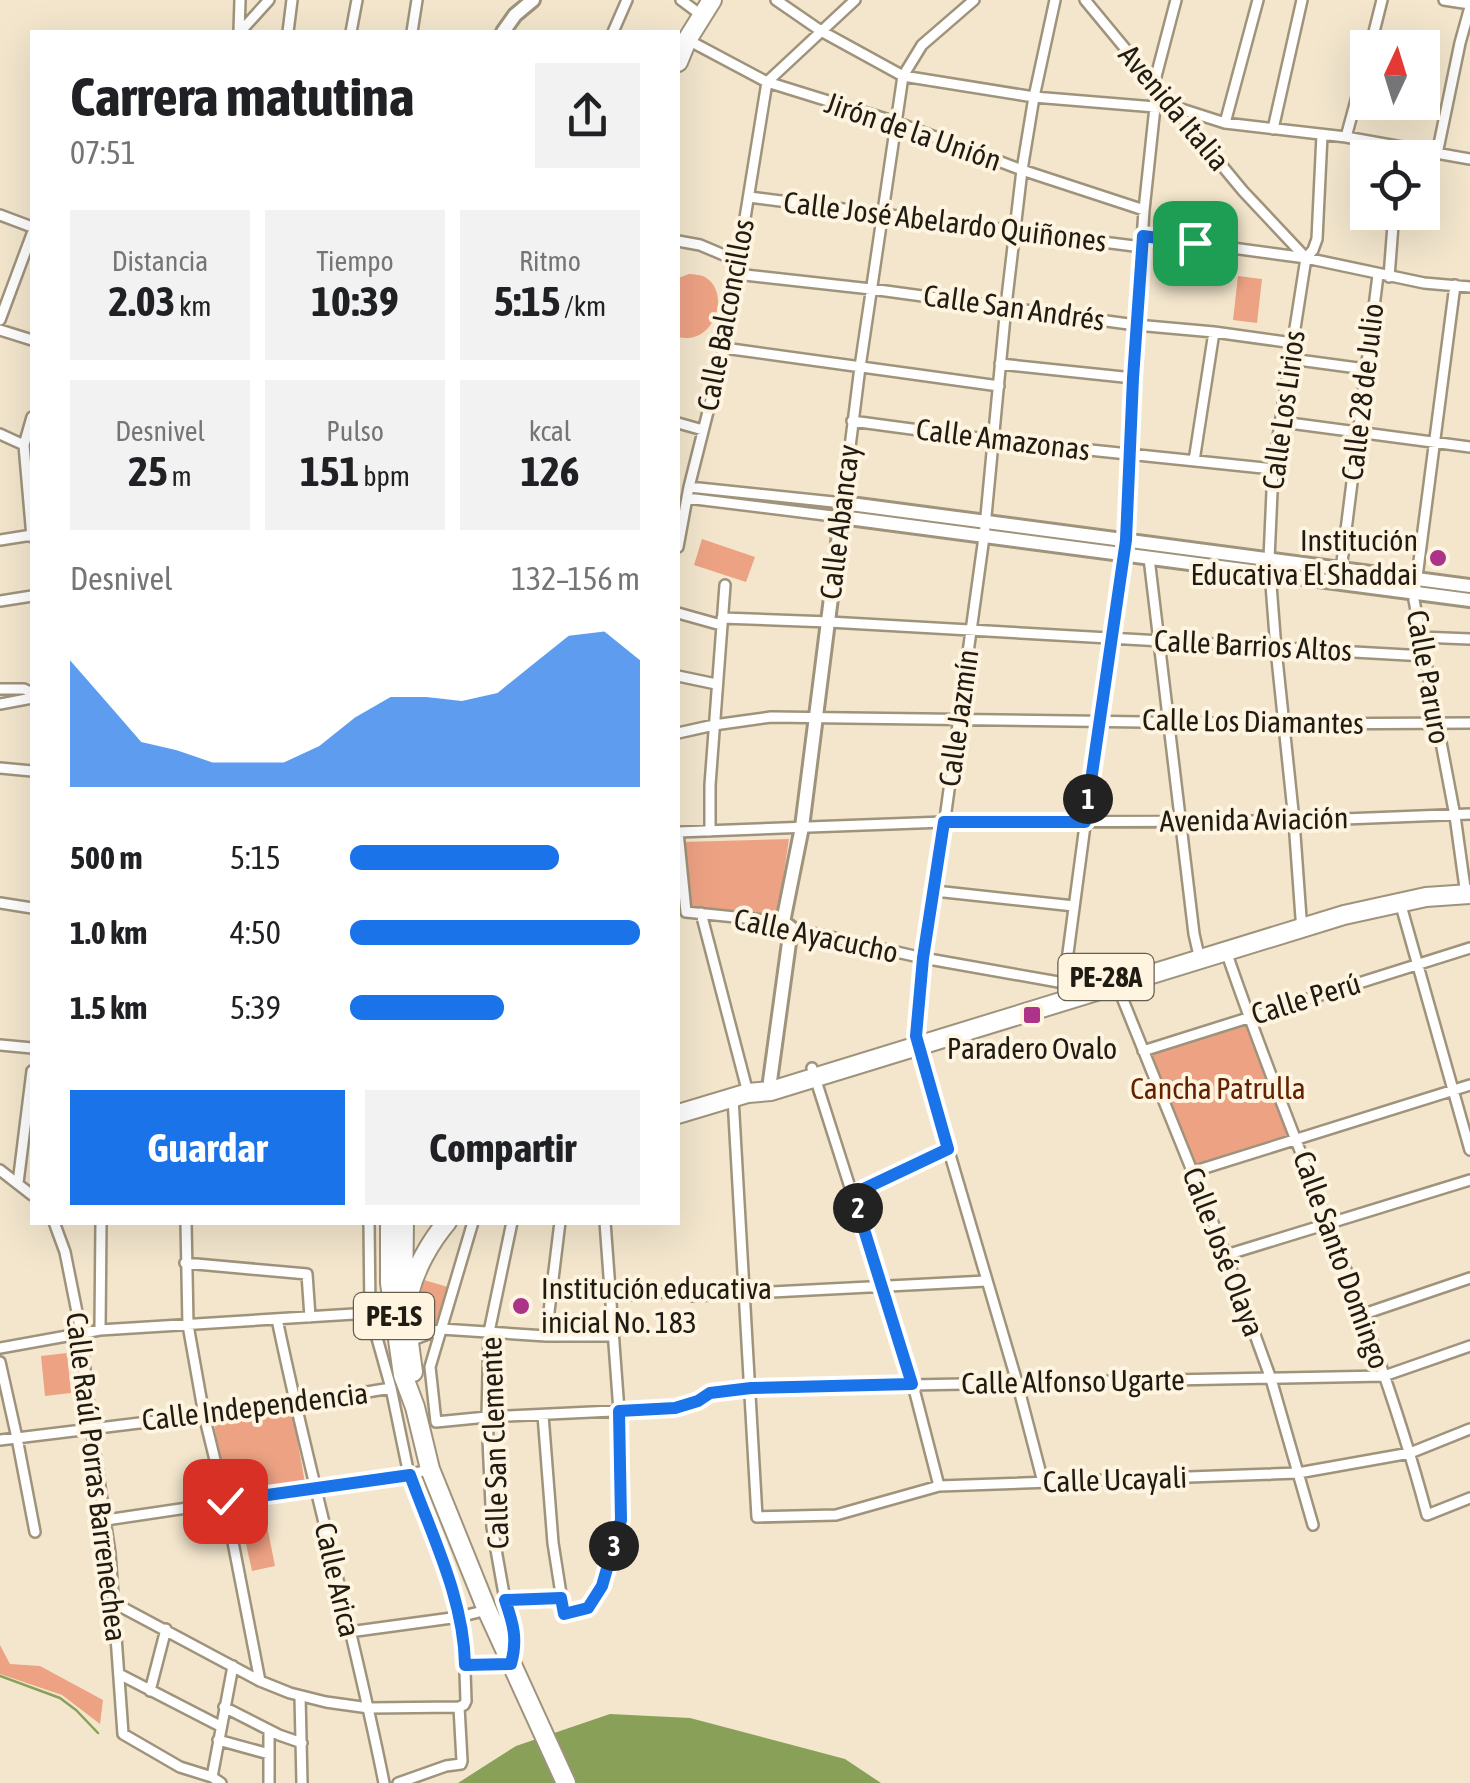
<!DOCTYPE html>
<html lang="es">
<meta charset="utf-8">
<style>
:root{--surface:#fff;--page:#f2f2f2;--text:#202124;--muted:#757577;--accent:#1a73e8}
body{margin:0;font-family:"Asap Condensed",sans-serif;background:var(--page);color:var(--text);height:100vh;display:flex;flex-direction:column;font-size:38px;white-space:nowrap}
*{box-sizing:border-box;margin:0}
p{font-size:32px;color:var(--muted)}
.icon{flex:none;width:55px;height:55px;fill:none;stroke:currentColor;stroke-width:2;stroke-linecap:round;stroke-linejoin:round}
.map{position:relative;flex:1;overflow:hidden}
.drawer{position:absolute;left:30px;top:30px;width:650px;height:1195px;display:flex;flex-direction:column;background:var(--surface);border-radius:0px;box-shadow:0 10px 40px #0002}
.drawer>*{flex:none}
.needle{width:65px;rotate:4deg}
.controls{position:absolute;left:1350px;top:30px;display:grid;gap:20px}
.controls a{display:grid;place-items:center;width:90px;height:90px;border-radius:0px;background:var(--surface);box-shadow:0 10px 40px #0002;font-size:50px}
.pin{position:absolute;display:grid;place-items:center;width:85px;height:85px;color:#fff;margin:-42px;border-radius:20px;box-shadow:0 5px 15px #0006}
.km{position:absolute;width:50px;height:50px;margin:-25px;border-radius:50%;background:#222;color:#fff;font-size:28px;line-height:50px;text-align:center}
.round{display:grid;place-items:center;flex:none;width:105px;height:105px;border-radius:0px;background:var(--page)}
.overview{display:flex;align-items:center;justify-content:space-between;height:170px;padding:0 40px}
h1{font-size:55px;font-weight:700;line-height:75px}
.metrics{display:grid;grid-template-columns:repeat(3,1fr);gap:15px;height:170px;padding:10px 40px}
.metrics div{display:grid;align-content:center;border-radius:0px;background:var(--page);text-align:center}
.metrics b{font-size:42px;font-weight:700}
.metrics small{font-size:28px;font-weight:400}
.metrics p{font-size:28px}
.chart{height:280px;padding:20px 40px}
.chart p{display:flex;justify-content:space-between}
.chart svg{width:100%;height:180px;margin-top:10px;fill:var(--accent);opacity:.7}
.button{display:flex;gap:20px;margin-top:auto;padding:20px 40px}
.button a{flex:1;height:115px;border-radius:0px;background:var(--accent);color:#fff;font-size:40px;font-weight:700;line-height:115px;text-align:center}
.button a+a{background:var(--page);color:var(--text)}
ul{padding:0 40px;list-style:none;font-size:32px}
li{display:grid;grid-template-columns:160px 120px 1fr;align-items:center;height:75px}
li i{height:25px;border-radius:12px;background:var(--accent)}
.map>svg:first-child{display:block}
.green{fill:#eda284}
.water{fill:#88a058}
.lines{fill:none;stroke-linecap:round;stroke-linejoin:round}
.stream{stroke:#88a058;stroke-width:2.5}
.street-casing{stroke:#9f937c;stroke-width:14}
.secondary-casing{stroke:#9f937c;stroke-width:18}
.highway-casing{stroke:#9f937c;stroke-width:22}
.street{stroke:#fff;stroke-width:9}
.secondary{stroke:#fff;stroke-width:12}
.highway{stroke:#fff;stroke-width:18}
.route-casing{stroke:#fff;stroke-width:20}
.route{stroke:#1a73e8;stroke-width:12}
.poi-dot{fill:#ac3388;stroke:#fef4e0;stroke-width:4}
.labels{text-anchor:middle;stroke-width:8;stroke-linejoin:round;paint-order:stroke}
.shield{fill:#fef4e0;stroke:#635d50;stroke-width:2.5}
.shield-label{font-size:28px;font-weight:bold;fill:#201c13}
.street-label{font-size:30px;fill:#201c13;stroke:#fef4e0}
.poi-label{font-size:30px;fill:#201c13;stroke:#fef4e0;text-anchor:end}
.park-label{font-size:30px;fill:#632100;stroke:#fef4e0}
</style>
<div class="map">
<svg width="1470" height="1783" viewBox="0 0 1470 1783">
<rect width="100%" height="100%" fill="#f3e6cd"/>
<!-- green -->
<path class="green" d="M689 274C692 274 702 275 705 277 732 293 714 346 678 337V278Z
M1238 276 1262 279 1257 323 1233 320Z
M702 539 755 557 746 582 694 565Z
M789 839 777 917 690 908 682 842Z
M1246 1023 1289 1136 1195 1166 1150 1054Z
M424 1280 448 1287 436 1327 413 1321Z
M67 1353 71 1393 45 1396 41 1356Z
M292 1410 305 1483 226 1496 214 1423Z
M266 1521 275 1566 252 1571 242 1526Z
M0 1645 10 1664 40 1666 103 1700 100 1724 62 1695 0 1674Z"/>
<!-- water -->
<path class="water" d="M610 1714 690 1718 845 1759 881 1783H458L516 1746Z"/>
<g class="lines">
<!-- stream -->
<path class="stream" d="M0 1676 60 1698 76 1710 98 1733"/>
<defs>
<path id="street" d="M681 0 701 15
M776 0 821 31 903 76 1034 97 1155 107 1172 106 1225 123 1346 137 1470 159
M1085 0 1243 191 1306 258
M1444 0 1470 4
M239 32 240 0
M240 32 269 0
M288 32 292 0
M351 32 357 0
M412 32 417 0
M613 32 627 0
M688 40 767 82 896 122 1022 170 1144 210
M1370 48 1382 0
M1225 123 1258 0
M1273 129 1302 0
M1346 137 1368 56
M1437 154 1460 43 1470 7
M749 197 1142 247
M0 215 32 227
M1143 236 1306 258 1424 283 1470 287
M678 241 700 245 738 261
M736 274 871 289 1136 325 1214 332 1293 343
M1389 277 1394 212
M1455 285 1414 600 1455 816 1466 895
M0 320 32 234
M0 330 32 340
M724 348 999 386
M1291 359 1365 369
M1000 364 1133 378
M32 417 24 445 32 537
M852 421 993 440 1273 469
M1282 422 1470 447
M678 423 703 430
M0 434 24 445
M1194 461 1214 332
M689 487 843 503 860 367 903 76 922 45 974 0
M687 498 841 517
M0 540 32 535
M678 547 689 487 724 348 767 82 855 0
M1149 558 1194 934 1200 960
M1341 570 1378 275
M0 601 32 596
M678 613 721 625
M722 618 829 622 1425 656
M1420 637 1470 639
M678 676 716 684
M0 689H24L32 693
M0 704 32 698
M678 733 714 725 771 717 1284 724 1470 723
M0 768 32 771
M710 831V785L725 585
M678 832 944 822 1294 821 1470 814
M678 832 686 912 783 922
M935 891 1074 906
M1400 902 1470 1150
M0 903 32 908
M701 913 748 1093
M791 928 923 958 1064 983
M1303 928 1301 918 1294 821 1276 649 1269 559 1273 469 1306 258 1313 250 1317 239 1322 135
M1226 951C1290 1140 1376 1322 1427 1515L1470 1498
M1117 985 1226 1255 1271 1379 1313 1525
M1071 999 1064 983 1110 638 1126 541 1133 378 1144 210 1155 107 1154 84 1176 0
M0 1045 32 1048
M1143 1051 1470 948
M812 1068 913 1385 939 1486
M733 1098 757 1517 836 1515 939 1486 1298 1473 1410 1453 1470 1429
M0 1170 32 1195
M1192 1172 1470 1085
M18 1183 32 1071
M853 1194 949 1149
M54 1222 65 1252 81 1332 91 1427 110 1553 123 1734 180 1767 212 1777 221 1783
M186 1222 188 1325 204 1415 225 1501 260 1681
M369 1222 370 1313 391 1388 409 1475 447 1574 459 1617 464 1641 466 1701 464 1705 459 1707 462 1761 461 1764 446 1766 398 1783
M473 1222 430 1367 436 1422 487 1417 675 1408 698 1401 710 1393 751 1388 1384 1376 1470 1346
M1226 1255 1470 1180
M185 1263 307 1274 310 1317
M611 1296 679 1291 692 1296 986 1281
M1361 1315 1470 1278
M277 1319C309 1474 353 1627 384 1783
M100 1330 101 1222
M546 1336 560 1222
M410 1341 441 1329 546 1336H612
M0 1348 100 1330 370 1313
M0 1362 17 1438 35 1532
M543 1415 553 1543 564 1613 587 1608 592 1604 602 1586 621 1520 619 1411 605 1222
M0 1440 295 1404 391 1388
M1043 1482 1017 1382 915 1036 923 958 935 891 984 537 1006 306 1022 170 1034 97 1055 0
M106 1520 409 1475 430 1469
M505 1600 561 1598
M114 1603 260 1681 290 1693 326 1702 369 1708 459 1707
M349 1632 459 1617 487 1610
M465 1665 511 1664 515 1649V1630L505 1600 492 1527 487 1417 489 1332 512 1222
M119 1674 220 1726
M150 1691 166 1629
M300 1696 302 1783
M224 1707 279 1735 302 1743
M218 1740 269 1754
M212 1777 233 1666
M269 1783V1730"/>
<path id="secondary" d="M503 32 515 15 533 0
M841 517 1470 600
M770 1081 791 928 783 922 802 827 843 503 1470 586"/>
<path id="highway" d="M678 62 687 40 712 0
M678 1114 748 1093 771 1091 1344 915 1426 897 1470 894
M390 1222V1283L403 1375 415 1407 430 1469 487 1610 566 1783
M404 1222 403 1299 413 1372
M409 1294C415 1269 430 1242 447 1222"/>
</defs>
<!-- street casing -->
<use href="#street" class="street-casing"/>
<!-- secondary casing -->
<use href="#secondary" class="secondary-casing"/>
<!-- highway casing -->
<use href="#highway" class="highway-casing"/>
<!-- street -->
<use href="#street" class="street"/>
<!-- secondary -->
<use href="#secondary" class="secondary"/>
<!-- highway -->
<use href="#highway" class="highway"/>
</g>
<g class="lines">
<defs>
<path id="route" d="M225 1501 410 1475C432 1536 464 1599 465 1665L511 1664C518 1639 513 1623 505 1600L561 1598 564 1614 588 1608 602 1586 621 1520 619 1411 675 1408 698 1401 710 1393 751 1388 912 1384 853 1194 948 1149 916 1036 923 958 944 822H1085L1126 540 1133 378 1143 236 1195 243"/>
</defs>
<!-- route casing -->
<use href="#route" class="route-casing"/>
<!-- route -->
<use href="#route" class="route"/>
</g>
<!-- markers -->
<g class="poi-dot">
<circle cx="1438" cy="558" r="10"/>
<rect x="1022" y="1005" width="20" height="20" rx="5"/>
<circle cx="521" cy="1306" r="10"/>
</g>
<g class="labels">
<!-- shield labels -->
<g class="shield">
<rect x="1058.5" y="954" width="95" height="46" rx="8"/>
<rect x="354" y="1293" width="80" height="46" rx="8"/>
</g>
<g class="shield-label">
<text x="1106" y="987">PE-28A</text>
<text x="394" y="1326">PE-1S</text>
</g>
<!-- street labels -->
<g class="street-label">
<text transform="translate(1174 108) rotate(50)" y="10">Avenida Italia</text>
<text transform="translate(913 132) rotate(19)" y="10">Jirón de la Unión</text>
<text transform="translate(945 222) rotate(7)" y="10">Calle José Abelardo Quiñones</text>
<text transform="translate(1014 308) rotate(8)" y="10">Calle San Andrés</text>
<text transform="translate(726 315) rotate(-79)" y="10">Calle Balconcillos</text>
<text transform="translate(1363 392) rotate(-83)" y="10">Calle 28 de Julio</text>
<text transform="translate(1284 410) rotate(-82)" y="10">Calle Los Lirios</text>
<text transform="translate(1003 440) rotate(7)" y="10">Calle Amazonas</text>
<text transform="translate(840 522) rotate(-83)" y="10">Calle Abancay</text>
<text transform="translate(1253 646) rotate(3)" y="10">Calle Barrios Altos</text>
<text transform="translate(1428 677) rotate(80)" y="10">Calle Paruro</text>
<text transform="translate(959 718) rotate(-82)" y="10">Calle Jazmín</text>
<text transform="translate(1253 722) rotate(1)" y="10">Calle Los Diamantes</text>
<text transform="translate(1254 820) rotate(-1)" y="10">Avenida Aviación</text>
<text transform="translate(816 936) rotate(12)" y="10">Calle Ayacucho</text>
<text transform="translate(1306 999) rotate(-17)" y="10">Calle Perú</text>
<text transform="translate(1223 1252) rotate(69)" y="10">Calle José Olaya</text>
<text transform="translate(1341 1260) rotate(70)" y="10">Calle Santo Domingo</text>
<text transform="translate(1073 1382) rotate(-1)" y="10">Calle Alfonso Ugarte</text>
<text transform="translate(255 1407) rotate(-7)" y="10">Calle Independencia</text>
<text transform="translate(495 1443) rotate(-92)" y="10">Calle San Clemente</text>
<text transform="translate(96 1477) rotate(83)" y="10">Calle Raúl Porras Barrenechea</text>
<text transform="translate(1115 1480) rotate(-2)" y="10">Calle Ucayali</text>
<text transform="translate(337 1580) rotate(77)" y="10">Calle Arica</text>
</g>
<!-- poi labels -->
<g class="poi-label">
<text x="1418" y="551">Institución<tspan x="1418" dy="34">Educativa El Shaddai</tspan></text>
<text x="1032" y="1059" text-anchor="middle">Paradero Ovalo</text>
<text x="541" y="1299" text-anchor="start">Institución educativa<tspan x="541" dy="34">inicial No. 183</tspan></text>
</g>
<!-- park labels -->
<g class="park-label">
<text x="1218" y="1099">Cancha Patrulla</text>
</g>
</g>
</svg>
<div class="controls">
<a><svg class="needle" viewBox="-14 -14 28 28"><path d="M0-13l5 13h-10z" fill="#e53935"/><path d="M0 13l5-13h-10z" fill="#757577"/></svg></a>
<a><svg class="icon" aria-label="locate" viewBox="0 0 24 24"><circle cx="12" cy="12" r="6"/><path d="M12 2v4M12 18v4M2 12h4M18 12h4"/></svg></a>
</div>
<div class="pin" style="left:1195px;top:243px;background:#1e9e55"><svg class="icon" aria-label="arrive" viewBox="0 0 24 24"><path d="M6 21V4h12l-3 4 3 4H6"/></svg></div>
<div class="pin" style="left:225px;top:1501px;background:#d93025"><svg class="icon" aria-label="check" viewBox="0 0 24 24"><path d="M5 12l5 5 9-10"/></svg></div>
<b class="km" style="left:1088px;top:799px">1</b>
<b class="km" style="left:858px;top:1208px">2</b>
<b class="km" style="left:614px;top:1546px">3</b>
<section class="drawer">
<div class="overview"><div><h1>Carrera matutina</h1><p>07:51</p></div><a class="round"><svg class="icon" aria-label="share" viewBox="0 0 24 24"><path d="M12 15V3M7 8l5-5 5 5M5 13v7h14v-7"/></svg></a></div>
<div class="metrics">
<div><p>Distancia</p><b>2.03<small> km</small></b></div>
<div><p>Tiempo</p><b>10:39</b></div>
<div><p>Ritmo</p><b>5:15<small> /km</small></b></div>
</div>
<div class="metrics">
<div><p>Desnivel</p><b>25<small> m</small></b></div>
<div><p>Pulso</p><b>151<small> bpm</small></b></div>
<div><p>kcal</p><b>126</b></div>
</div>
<div class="chart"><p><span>Desnivel</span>132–156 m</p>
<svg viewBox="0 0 160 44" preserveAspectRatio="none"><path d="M0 44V13L10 23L20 33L30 35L40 38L50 38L60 38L70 34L80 27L90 22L100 22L110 23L120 21L130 14L140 7L150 6L160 13V44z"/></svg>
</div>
<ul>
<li><b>500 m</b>5:15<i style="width:72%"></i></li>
<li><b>1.0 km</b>4:50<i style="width:100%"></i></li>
<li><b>1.5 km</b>5:39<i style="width:53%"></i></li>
</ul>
<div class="button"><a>Guardar</a><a>Compartir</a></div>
</section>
</div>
